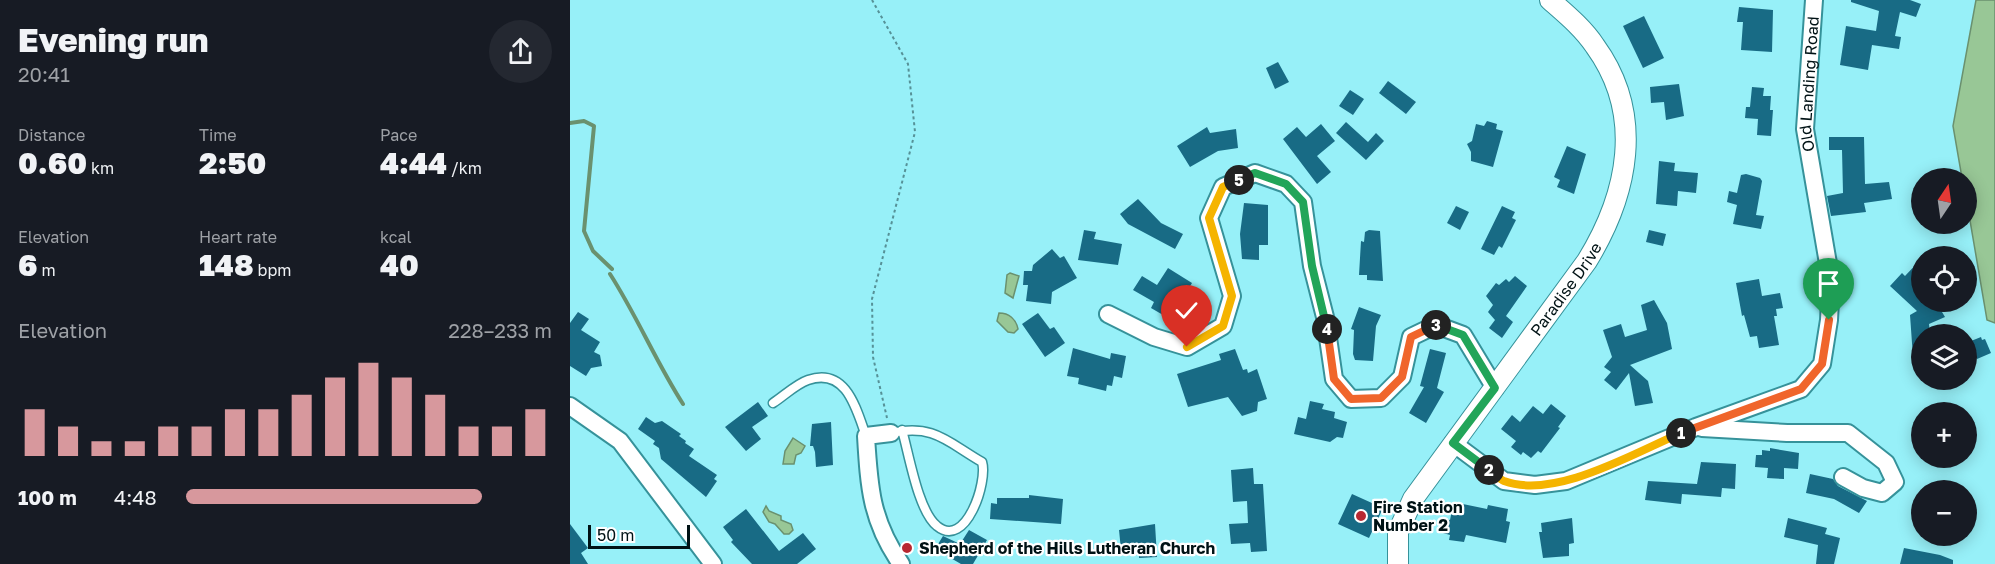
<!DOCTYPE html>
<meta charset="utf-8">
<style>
:root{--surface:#171b24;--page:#242831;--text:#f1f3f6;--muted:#9ea1a6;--accent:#d7989d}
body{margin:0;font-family:"Golos Text",sans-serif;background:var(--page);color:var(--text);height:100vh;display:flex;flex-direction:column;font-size:22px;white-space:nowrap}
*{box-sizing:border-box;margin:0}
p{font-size:20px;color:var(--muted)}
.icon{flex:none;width:33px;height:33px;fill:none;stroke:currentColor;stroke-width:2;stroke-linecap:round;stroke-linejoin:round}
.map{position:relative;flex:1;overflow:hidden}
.sheet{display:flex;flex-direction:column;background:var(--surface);width:570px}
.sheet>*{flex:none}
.needle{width:39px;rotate:13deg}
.controls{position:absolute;left:1341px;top:168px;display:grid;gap:12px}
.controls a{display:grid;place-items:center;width:66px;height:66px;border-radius:50%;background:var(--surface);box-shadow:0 3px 15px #0003;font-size:30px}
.scale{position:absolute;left:18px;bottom:15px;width:102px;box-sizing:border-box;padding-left:6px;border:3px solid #001215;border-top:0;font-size:16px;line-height:21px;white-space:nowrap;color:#001215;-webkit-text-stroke:4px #fff;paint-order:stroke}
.pin{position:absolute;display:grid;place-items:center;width:51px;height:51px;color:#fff;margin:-62px -26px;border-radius:50% 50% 50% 0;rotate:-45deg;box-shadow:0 0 6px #0007}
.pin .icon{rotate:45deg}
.km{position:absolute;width:30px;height:30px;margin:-15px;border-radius:50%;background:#222;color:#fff;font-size:16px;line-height:30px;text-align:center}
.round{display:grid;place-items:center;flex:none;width:63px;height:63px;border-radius:32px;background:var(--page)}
.overview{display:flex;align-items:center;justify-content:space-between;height:102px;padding:0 18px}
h1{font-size:33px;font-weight:800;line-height:45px}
.stats{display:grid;grid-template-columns:repeat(3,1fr);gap:9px;height:102px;padding:6px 18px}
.stats div{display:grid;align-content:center}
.stats b{font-size:30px;font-weight:800}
.stats small{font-size:16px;font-weight:400}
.stats p{font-size:16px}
.chart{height:168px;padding:12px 18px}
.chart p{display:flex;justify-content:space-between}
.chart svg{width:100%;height:108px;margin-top:6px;stroke:var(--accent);stroke-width:6}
ul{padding:0 18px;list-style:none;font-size:20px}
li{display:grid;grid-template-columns:96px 72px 1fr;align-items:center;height:45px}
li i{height:15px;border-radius:8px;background:var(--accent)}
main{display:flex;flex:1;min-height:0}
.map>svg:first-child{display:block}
.water{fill:#98c796;stroke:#6a916f;stroke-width:1.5}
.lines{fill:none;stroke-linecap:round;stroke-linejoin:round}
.stream{stroke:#6a916f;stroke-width:4}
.building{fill:#186b85}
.service-casing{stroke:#36929a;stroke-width:11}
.minor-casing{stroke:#36929a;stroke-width:20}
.tertiary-casing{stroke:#36929a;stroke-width:22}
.path{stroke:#569197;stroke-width:2;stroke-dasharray:3 3;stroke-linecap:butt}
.service{stroke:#fff;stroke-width:8}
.minor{stroke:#fff;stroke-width:16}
.tertiary{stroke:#fff;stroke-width:20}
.split-1-casing{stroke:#fff;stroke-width:12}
.split-2-casing{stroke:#fff;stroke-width:12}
.split-3-casing{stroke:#fff;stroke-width:12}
.split-4-casing{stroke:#fff;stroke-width:12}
.split-5-casing{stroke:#fff;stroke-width:12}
.split-6-casing{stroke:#fff;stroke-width:12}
.split-1{stroke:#f0652b;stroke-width:8}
.split-2{stroke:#f5b400;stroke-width:8}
.split-3{stroke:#22a559;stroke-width:8}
.split-4{stroke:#f0652b;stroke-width:8}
.split-5{stroke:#22a559;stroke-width:8}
.split-6{stroke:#f5b400;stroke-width:8}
.poi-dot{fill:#b82831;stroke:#fff;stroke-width:2}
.labels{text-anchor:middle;stroke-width:4.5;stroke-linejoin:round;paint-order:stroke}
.street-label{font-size:16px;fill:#001215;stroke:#fff}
.poi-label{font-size:16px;font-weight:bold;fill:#001215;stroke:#fff;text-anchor:start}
</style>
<main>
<section class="sheet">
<div class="overview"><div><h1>Evening run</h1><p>20:41</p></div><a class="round"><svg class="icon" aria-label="share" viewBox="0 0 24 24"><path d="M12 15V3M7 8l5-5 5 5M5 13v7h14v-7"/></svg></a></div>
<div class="stats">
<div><p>Distance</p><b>0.60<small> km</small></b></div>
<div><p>Time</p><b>2:50</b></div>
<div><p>Pace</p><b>4:44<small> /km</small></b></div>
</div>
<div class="stats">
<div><p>Elevation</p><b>6<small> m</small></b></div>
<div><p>Heart rate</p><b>148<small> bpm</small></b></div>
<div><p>kcal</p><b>40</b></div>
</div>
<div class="chart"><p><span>Elevation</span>228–233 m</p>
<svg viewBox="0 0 160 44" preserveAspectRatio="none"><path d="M5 44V25M15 44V32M25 44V38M35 44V38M45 44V32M55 44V32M65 44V25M75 44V25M85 44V19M95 44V12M105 44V6M115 44V12M125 44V19M135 44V32M145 44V32M155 44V25"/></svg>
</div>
<ul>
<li><b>100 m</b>4:48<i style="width:81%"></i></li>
</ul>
</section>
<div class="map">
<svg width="1425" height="564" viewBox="0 0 1425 564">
<rect width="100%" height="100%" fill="#97f0f8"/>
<!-- water -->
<path class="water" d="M1406 0H1425V323L1417 320 1397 203 1396 178H1392L1383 126Z
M440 273 449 276 443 298 435 293 437 275Z
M429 313C439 313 446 319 448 329L444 333 438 332 427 321Z
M223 438 235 446 231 453 226 455 224 464H213L215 451Z
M196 506 199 511 211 516V520L221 524 223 530 219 534H214L205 524 199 522 193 512Z"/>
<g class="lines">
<!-- stream -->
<path class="stream" d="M0 123 14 121 24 126 14 231 23 251 42 269
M40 274C67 316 86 362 113 404"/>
</g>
<!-- building -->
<path class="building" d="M1281 0H1340L1351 4 1346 17 1330 12 1325 36 1331 37 1329 49 1302 45 1298 70 1270 65 1276 26 1306 31 1309 11 1281 2Z
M1169 7 1203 10 1202 52 1171 50 1173 22H1167Z
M1074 16 1094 58 1073 68 1053 26Z
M708 62 719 82 705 89 696 68Z
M818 81 846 102 836 114 809 93Z
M1109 84 1114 116 1096 120 1094 102 1081 103 1080 87Z
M1182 87 1194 88 1193 96H1201L1200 110H1203L1201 136 1187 135 1188 119 1175 118 1176 107H1180Z
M780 90 794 99 783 115 769 106Z
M917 121 927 124 926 129 933 131 923 167 901 161V152L897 144 902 141 906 124 914 126Z
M776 122 798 142 806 133 814 141 796 160 766 133Z
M751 124 765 141 747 156 761 172 747 184 713 139 727 127 736 137Z
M637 127 640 133 666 129 668 148 648 151 620 167 607 146Z
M1259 137H1294L1295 184 1319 182 1322 199 1294 203 1296 212 1261 216 1257 196 1273 193 1272 150H1259Z
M997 146 1016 154 1004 194 987 187 990 180 984 177Z
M1089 161 1105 163 1104 171 1128 173 1126 193 1108 191 1107 206 1086 204Z
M1176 174 1190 178 1192 181 1186 215 1194 216 1191 229 1163 224 1167 205 1157 202 1159 191 1167 193 1171 175Z
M568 199 591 223 613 234 605 249 558 224 550 214Z
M674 203 698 205V245H689V260L672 259 670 234Z
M886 206 899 212 890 230 877 223Z
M932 206 945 212 942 218 946 220 932 248 929 246 924 255 911 249Z
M514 230 526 232 524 239 552 244 548 265 508 260Z
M799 230 810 231 813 281 797 280V275H789L791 241 794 242 795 232Z
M1079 230 1096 234 1093 246 1076 242Z
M482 249 490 258 494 256 507 278 482 292 481 304 456 301 458 285H453L454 271H462L463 265Z
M1352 258V302H1372L1377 309 1372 312 1375 317 1359 324 1360 334H1352V357H1343L1340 315 1347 311 1320 286 1332 273 1335 276Z
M598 268 622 283 600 319 581 308 584 302 563 290 572 276 587 285Z
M945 276 957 286 936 316 943 322 932 338 919 328 925 320 918 312 923 305 916 296 926 283 929 285 936 279 939 282Z
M1189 279 1192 296 1210 293 1213 308 1206 309 1207 316H1204L1209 345 1189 348 1187 336 1180 337 1174 315 1172 316 1166 283Z
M1084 300 1097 323 1102 349 1060 365 1078 381 1083 403 1065 406 1059 373 1046 390 1034 380 1041 372 1034 367 1042 357 1033 330 1051 324 1055 337 1077 330 1071 305Z
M789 307 811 315 806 326 803 361 785 360 783 354 784 330 781 329Z
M8 312 19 319 11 330 30 342 24 352 30 355 32 366 21 368 16 376 0 366V323Z
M468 313 480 329 484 327 495 343 475 357 452 324Z
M1411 337 1412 340 1415 339 1421 353 1407 359 1405 356 1396 360V343Z
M503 348 540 359 541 353 556 356 552 378 544 376 542 386 537 385 536 391 508 384 509 378 497 376Z
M665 349 673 370 677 369 678 373 687 369 697 399 688 402 687 411 672 416 658 397 618 407 607 374 651 360 649 354Z
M860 349 876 353 867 388 874 392 856 423 839 413 854 387 850 386Z
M740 401 754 404 752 409 765 412 764 418 777 422 773 438 767 437 760 442 724 434 728 417 736 419Z
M188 402 198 416 182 427 191 439 176 451 155 427Z
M981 404 996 416 988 427 990 428 971 453 968 451 961 458 953 452 951 455 941 447 946 441 931 429 942 415 950 422 963 406 973 414Z
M76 417 85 423 92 421 111 434 109 436 116 441 115 443 124 449 119 456 147 475 144 479 147 481 136 497 91 459 89 448 83 444 85 441 68 429Z
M261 422 263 465 246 467 245 452 243 446H240L242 424Z
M1200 448 1229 453 1228 469 1214 468V479L1197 478 1198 468 1185 467 1186 455H1192V450L1200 451Z
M1131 462 1166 464 1165 489 1152 488 1151 497 1112 494 1111 504 1075 500 1078 481 1127 484Z
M683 468 684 484H693L697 551 681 552 680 543 661 544 659 524 678 523 677 501 663 502 661 470Z
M1240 474 1263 479 1268 486 1297 501 1289 513 1264 499 1236 493Z
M782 494 813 508 799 538 768 524Z
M459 495 493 499 491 524 420 519 421 503 427 504V498H459Z
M888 503 917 509 918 505 938 509 936 521 940 522 936 543 896 535 894 542 879 540 880 535 873 533 876 519 880 520 882 510H886Z
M176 509 209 551 233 533 246 549 227 564H182L161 542 163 540 153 527Z
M1002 518 1004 543 999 544V556L973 558 969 532H972L971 523Z
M1218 518 1257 528 1255 534 1270 538 1264 564H1246L1248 545 1214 537Z
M0 524 18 548 11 553 18 564H0Z
M585 524 587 557 569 558V549L551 550 549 530Z
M399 530 417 540 403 564H391L365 549 373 536 390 544Z
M1334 548 1370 555 1383 560V564H1330Z"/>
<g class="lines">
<defs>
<path id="service" d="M203 403C214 396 226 384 238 380 276 367 286 408 296 436
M321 433C364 424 376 441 412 462 418 481 396 550 367 526 348 511 339 454 332 430"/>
<g id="minor">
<path d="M538 314 584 337 617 347 653 326 662 296 639 218 653 187 685 173 716 184 733 202 742 266 755 317 764 379 781 399 811 398 832 377 841 337 866 325 893 335 925 388"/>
<path d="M0 406 50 441 143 564"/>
<path d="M1132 428 1217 433H1278L1316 463 1325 482 1312 493 1293 488 1273 477"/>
<path d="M321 433 296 436C299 487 301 521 331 564"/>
<path id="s1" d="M883 443 934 481 965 485 996 481 1126 427 1231 389 1252 364 1259 320 1261 281 1235 129 1244 0"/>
</g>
<g id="tertiary">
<path id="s2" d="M828 564V532L843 499 1017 261C1058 194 1075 115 1025 46 1013 28 996 14 980 0"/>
</g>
</defs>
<!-- service casing -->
<use href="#service" class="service-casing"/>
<!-- minor casing -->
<use href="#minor" class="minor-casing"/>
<!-- tertiary casing -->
<use href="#tertiary" class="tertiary-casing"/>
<!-- path -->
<path class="path" d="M302 0 338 64 345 132 302 299 303 357 317 418"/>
<!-- service -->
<use href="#service" class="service"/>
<!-- minor -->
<use href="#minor" class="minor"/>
<!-- tertiary -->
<use href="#tertiary" class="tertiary"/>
</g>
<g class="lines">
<defs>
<path id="split-1" d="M1111 433 1231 389 1252 364 1259 320"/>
<path id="split-2" d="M919 470C924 473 929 479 934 481 985 500 1064 453 1111 433"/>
<path id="split-3" d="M866 325 893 335 925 388 883 443 919 470"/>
<path id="split-4" d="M757 329 764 379 781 399 811 398 832 377 841 337 866 325"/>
<path id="split-5" d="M669 180 685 173 716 184 733 202 742 266 757 329"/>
<path id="split-6" d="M617 347 653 326 662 296 639 218 653 187 669 180"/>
</defs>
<!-- split-1 casing -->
<use href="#split-1" class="split-1-casing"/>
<!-- split-2 casing -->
<use href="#split-2" class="split-2-casing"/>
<!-- split-3 casing -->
<use href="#split-3" class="split-3-casing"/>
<!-- split-4 casing -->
<use href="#split-4" class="split-4-casing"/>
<!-- split-5 casing -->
<use href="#split-5" class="split-5-casing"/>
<!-- split-6 casing -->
<use href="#split-6" class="split-6-casing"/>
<!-- split-1 -->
<use href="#split-1" class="split-1"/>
<!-- split-2 -->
<use href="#split-2" class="split-2"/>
<!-- split-3 -->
<use href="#split-3" class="split-3"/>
<!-- split-4 -->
<use href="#split-4" class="split-4"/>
<!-- split-5 -->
<use href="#split-5" class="split-5"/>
<!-- split-6 -->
<use href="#split-6" class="split-6"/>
</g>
<!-- markers -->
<g class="poi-dot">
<circle cx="791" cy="516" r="6"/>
<circle cx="337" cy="548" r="6"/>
</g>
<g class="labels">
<!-- street labels -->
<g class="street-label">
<text dy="6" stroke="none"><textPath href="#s1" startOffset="694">Old Landing Road</textPath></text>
<text dy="6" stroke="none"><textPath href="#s2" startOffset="328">Paradise Drive</textPath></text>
</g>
<!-- poi labels -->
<g class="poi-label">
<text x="803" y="513">Fire Station<tspan x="803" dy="18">Number 2</tspan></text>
<text x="349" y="554">Shepherd of the Hills Lutheran Church</text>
</g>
</g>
</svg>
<div class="controls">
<a><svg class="needle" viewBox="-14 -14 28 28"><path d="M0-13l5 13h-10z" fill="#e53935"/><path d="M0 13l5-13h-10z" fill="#9ea1a6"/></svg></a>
<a><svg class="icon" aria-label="locate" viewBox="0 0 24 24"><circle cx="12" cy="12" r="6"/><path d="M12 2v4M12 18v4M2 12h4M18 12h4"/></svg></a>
<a><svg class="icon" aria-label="layers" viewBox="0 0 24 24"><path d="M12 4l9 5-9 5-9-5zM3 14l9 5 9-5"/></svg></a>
<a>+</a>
<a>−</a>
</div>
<div class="scale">50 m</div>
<div class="pin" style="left:1259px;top:320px;background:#1e9e55"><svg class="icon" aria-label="arrive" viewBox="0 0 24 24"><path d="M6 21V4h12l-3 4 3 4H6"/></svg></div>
<div class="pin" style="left:617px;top:347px;background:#d93025"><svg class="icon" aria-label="check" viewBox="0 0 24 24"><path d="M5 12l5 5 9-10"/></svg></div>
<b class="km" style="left:1111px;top:433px">1</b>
<b class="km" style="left:919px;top:470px">2</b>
<b class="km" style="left:866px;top:325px">3</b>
<b class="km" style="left:757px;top:329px">4</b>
<b class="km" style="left:669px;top:180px">5</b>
</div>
</main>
